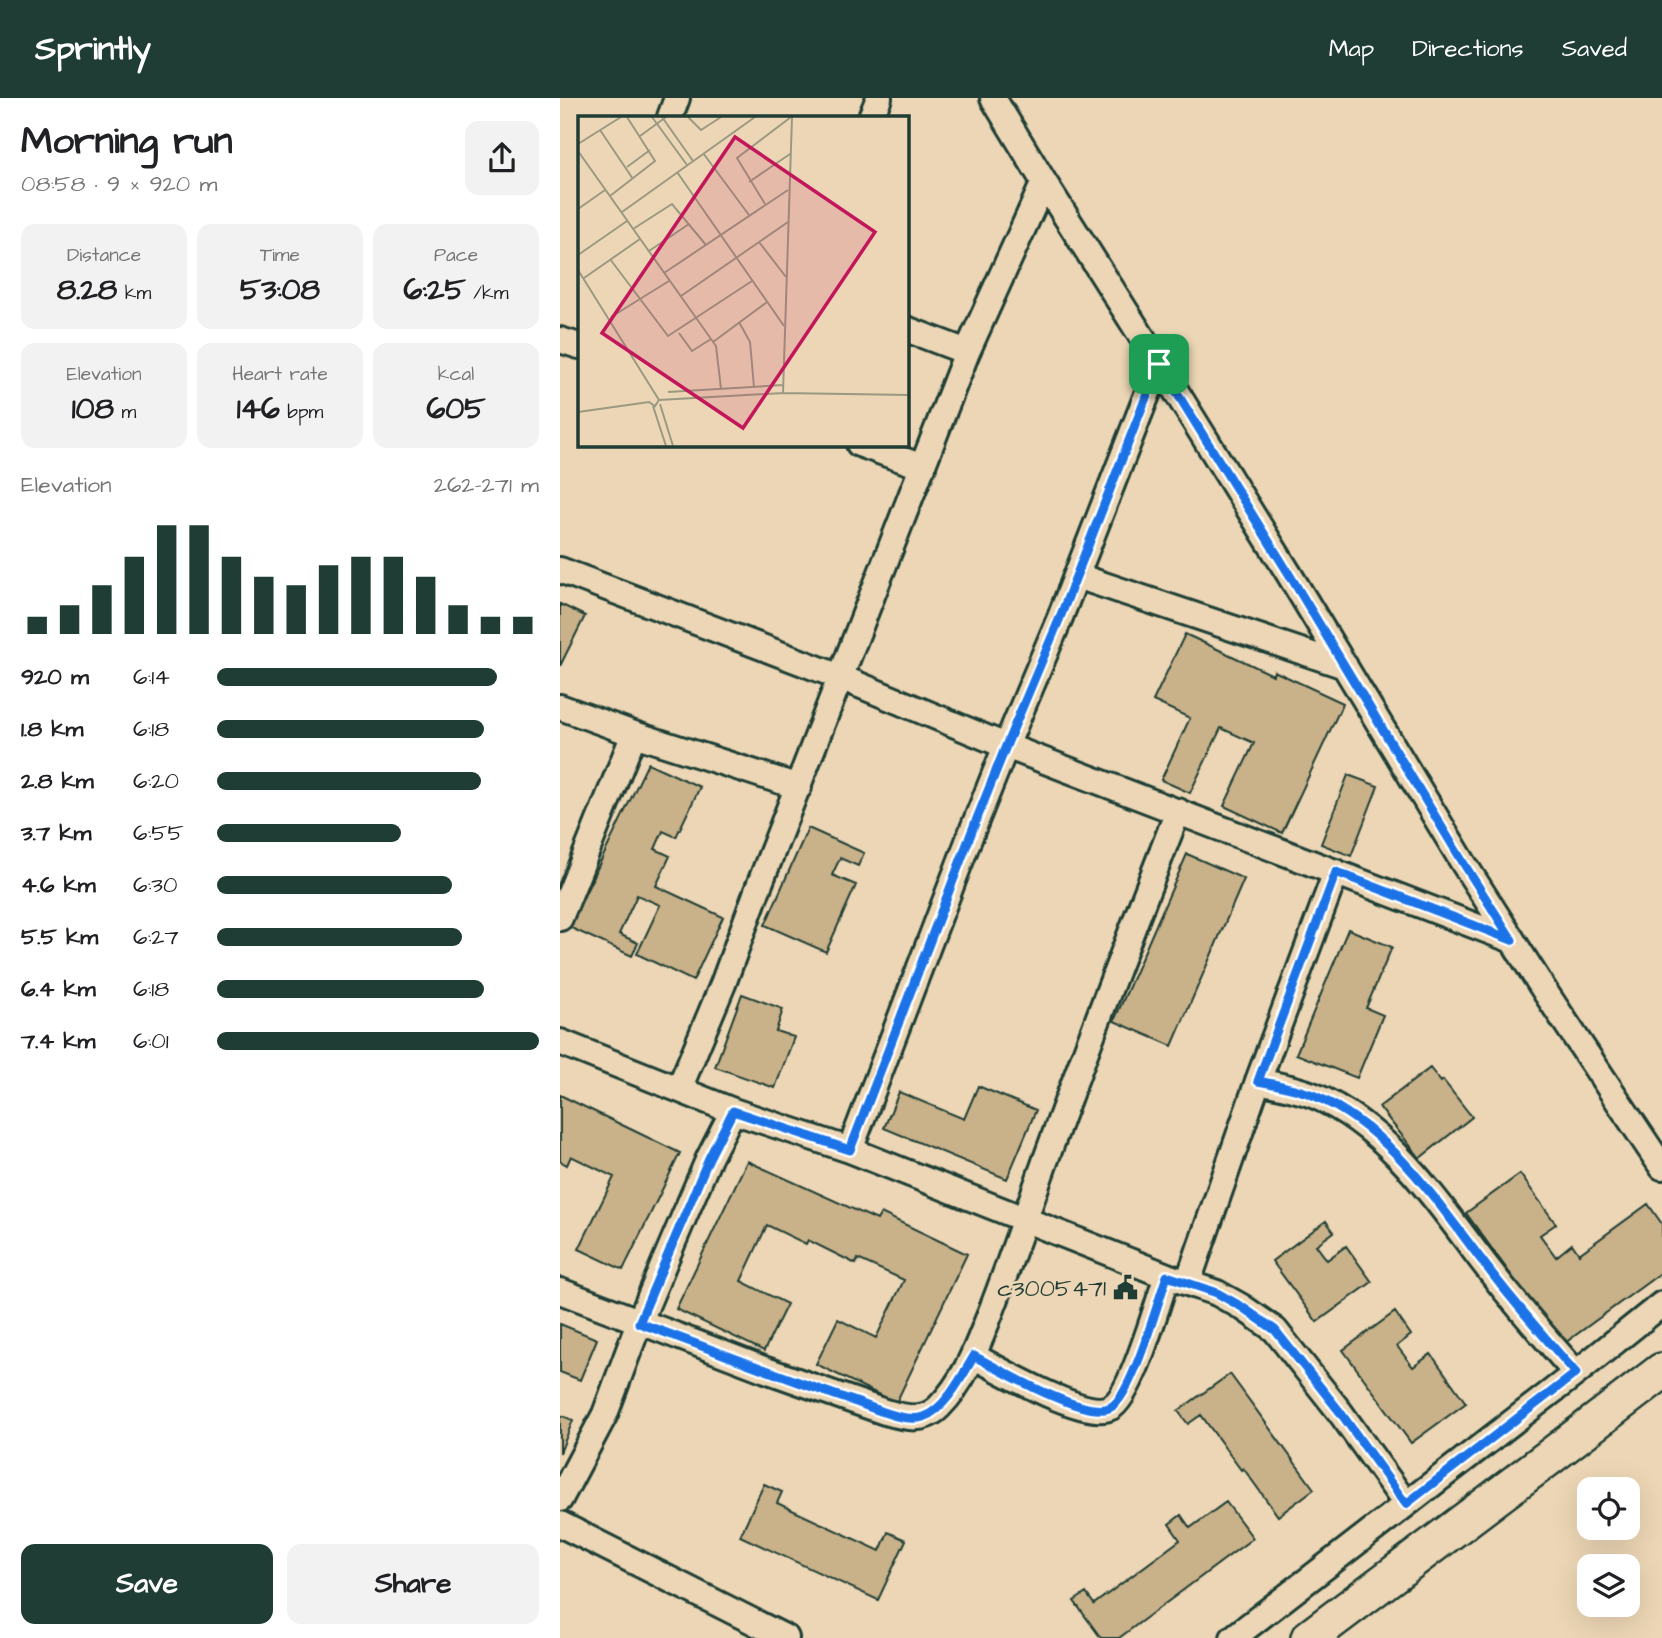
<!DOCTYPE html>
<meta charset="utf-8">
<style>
:root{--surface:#fff;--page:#f2f2f2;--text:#202124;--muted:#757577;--accent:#1f3d34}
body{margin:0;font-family:"Architects Daughter",sans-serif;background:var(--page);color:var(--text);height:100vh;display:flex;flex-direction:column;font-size:26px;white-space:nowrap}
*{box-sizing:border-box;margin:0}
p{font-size:23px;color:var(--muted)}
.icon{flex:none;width:38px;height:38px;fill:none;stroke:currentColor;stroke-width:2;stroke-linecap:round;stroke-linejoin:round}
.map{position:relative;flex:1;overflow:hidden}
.details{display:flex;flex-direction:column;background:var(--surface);width:560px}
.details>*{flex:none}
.controls{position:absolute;left:1017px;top:1379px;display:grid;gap:14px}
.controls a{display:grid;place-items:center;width:63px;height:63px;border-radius:14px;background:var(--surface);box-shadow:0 7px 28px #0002;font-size:35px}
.pin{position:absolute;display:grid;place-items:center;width:60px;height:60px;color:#fff;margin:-30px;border-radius:14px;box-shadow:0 4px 10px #0006}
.round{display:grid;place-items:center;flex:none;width:74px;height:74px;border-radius:14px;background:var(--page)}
.overview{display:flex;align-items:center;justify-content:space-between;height:119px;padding:0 21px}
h1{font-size:38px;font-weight:700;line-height:52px}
.stats{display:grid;grid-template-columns:repeat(3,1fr);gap:10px;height:119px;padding:7px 21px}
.stats div{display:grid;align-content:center;border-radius:14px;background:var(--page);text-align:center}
.stats b{font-size:30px;font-weight:700}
.stats small{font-size:19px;font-weight:400}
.stats p{font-size:19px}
.chart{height:196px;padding:14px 21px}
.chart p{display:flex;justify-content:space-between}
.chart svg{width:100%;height:126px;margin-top:7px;stroke:var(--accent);stroke-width:6}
.action{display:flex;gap:14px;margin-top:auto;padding:14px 21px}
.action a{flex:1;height:80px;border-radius:14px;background:var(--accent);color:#fff;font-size:28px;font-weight:700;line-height:80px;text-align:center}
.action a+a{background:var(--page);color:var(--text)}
ul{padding:0 21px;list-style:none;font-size:23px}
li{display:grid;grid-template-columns:112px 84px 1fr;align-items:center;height:52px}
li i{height:18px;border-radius:9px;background:var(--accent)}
header{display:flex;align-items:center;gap:42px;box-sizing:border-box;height:98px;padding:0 35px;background:var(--accent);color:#fff}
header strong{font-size:33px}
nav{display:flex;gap:38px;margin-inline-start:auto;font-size:24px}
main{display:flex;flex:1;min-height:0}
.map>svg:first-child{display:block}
.building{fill:#c9b189;stroke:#1f3d34;stroke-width:2}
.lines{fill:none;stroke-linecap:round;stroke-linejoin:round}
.street-casing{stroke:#1f3d34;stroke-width:30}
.secondary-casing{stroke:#1f3d34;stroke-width:40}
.street{stroke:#ecd6b5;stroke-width:24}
.secondary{stroke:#ecd6b5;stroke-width:35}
.route-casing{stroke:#fff;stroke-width:14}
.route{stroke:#1a73e8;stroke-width:9}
.labels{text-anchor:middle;stroke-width:5;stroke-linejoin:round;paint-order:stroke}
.poi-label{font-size:24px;fill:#1f3d34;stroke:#ecd6b5;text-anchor:end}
.inset-road{fill:none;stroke:#9a9981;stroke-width:2}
.view{fill:#c2185b;fill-opacity:0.15;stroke:#c2185b;stroke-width:3.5}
.inset-edge{fill:none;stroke:#1f3d34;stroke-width:3.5}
</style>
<header>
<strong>Sprintly</strong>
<nav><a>Map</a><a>Directions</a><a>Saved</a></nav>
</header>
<main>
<section class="details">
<div class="overview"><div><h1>Morning run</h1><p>08:58 · 9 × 920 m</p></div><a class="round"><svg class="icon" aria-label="share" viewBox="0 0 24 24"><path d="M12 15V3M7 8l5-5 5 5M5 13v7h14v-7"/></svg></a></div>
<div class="stats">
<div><p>Distance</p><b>8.28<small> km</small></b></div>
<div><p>Time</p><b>53:08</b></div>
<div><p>Pace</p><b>6:25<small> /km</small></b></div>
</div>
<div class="stats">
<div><p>Elevation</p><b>108<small> m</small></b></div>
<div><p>Heart rate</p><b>146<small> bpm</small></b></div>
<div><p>kcal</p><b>605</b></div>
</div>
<div class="chart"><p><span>Elevation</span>262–271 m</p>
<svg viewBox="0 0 160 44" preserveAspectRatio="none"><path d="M5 44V38M15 44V34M25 44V27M35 44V17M45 44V6M55 44V6M65 44V17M75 44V24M85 44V27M95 44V20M105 44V17M115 44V17M125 44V24M135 44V34M145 44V38M155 44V38"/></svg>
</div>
<ul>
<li><b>920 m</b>6:14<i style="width:87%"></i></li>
<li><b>1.8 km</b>6:18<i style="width:83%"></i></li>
<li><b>2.8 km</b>6:20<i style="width:82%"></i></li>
<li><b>3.7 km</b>6:55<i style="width:57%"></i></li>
<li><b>4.6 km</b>6:30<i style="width:73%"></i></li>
<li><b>5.5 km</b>6:27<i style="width:76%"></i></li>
<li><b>6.4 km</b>6:18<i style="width:83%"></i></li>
<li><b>7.4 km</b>6:01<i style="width:100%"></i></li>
</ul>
<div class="action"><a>Save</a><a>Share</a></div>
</section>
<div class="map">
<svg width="1102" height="1540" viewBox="0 0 1102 1540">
<rect width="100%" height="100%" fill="#ecd6b5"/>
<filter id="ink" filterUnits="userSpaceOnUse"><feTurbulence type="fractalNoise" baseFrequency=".0143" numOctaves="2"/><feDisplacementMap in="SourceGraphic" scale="14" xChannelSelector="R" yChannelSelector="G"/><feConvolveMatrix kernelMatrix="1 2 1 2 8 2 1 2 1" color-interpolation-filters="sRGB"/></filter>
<g filter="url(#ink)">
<!-- building -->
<path class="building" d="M0 506 25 518 0 568Z
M625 536 713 577 714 573 783 605 722 735 664 708 694 645 661 630 630 695 601 682 630 620 593 603Z
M88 665 140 689 116 739 103 733 95 751 110 758 96 788 163 819 133 883 77 856 100 807 77 797 59 836 78 845 72 858 9 829Z
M788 677 818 688 791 758 761 746Z
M248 730 304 755 298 768 280 760 272 777 296 787 266 854 205 827Z
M627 756 684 781 612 948 554 923Z
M788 831 832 849 806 910 823 917 797 980 736 956Z
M182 896 223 911 216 933 234 939 215 990 155 969Z
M870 970 881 984 883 982 912 1019 860 1060 819 1009Z
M418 988 476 1012 447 1081 324 1030 339 994 404 1021Z
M0 997 120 1055 63 1172 19 1151 54 1079 11 1058 7 1067 0 1063Z
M187 1063 317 1122 321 1115 407 1156 336 1305 256 1266 278 1221 316 1240 344 1182 298 1161 296 1166 248 1142 246 1146 207 1127 181 1183 227 1206 204 1253 116 1211Z
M960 1076 996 1126 980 1137 996 1159 1012 1146 1019 1156 1088 1106 1102 1126V1174L1002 1247 906 1115Z
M766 1123 774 1134 756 1147 767 1162 786 1148 812 1184 757 1224 712 1163Z
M835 1214 851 1237 837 1248 853 1269 871 1256 906 1305 851 1345 783 1252Z
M0 1226 37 1241 20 1282 0 1274Z
M670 1276 754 1391 718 1418 683 1370 681 1372 641 1317 628 1326 618 1313Z
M0 1317 13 1322 0 1355Z
M204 1386 222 1394 217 1405 320 1453 328 1434 346 1442 318 1502 180 1438Z
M666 1404 693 1440 559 1540H541L514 1503 526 1495 534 1506 620 1442 609 1426 621 1417 630 1430Z"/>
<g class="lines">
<defs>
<path id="street" d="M433 0 484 84 599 266 729 476 904 766 986 895 1102 1069
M110 19 117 0
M311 19 319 0
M346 231 407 254
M0 242 19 248
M299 346 363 369
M0 472 280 579 446 648 952 842
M517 478 785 568
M0 609 74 636 239 689
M0 820 74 636
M0 944 173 1013 290 1052 607 1178 657 1195 682 1209 715 1232 780 1314 846 1406
M698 983C717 987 736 990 755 998 832 1031 880 1109 930 1173 957 1208 986 1241 1016 1275
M119 991 163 886 197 793 407 254 484 84
M290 1052 412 733 446 648 499 522 599 266
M628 1184 698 983 776 774
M0 1193 206 1272 325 1314C344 1319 363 1325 379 1309 406 1282 418 1246 432 1211 451 1162 468 1111 486 1061 528 945 573 829 618 713
M413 1258C439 1271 526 1323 551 1309 572 1298 598 1203 607 1178
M0 1401 45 1316 79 1225 105 1163 149 1060 173 1013
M0 1426 226 1540
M673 1540 1016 1275 1102 1206"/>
<path id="secondary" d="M749 1540 991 1358 1102 1273"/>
</defs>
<!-- street casing -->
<use href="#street" class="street-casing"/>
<!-- secondary casing -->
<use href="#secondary" class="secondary-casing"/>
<!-- street -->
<use href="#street" class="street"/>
<!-- secondary -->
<use href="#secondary" class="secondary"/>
</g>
</g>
<g class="lines" filter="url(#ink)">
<defs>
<path id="route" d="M599 266 729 476 904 766 952 842 776 774 698 983C717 987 736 990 755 998 832 1031 880 1109 930 1173 957 1208 986 1241 1016 1275L846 1406 780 1314 715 1232 682 1209 657 1195 607 1178C598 1203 572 1298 551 1309 526 1323 439 1271 414 1258 403 1277 385 1312 363 1319 345 1325 314 1310 296 1304 223 1280 152 1251 79 1225L149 1060 173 1013 290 1052 412 733 446 648 499 522Z"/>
</defs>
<!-- route casing -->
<use href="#route" class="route-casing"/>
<!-- route -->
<use href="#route" class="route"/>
</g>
<!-- icons -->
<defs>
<symbol id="civic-bare" viewBox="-9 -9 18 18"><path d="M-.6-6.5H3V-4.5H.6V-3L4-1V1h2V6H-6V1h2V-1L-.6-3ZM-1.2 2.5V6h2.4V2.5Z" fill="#1f3d34" stroke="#ecd6b5" stroke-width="2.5" paint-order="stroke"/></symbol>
</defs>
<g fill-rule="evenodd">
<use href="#civic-bare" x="548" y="1172" width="35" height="35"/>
</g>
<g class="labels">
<!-- poi labels -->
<g class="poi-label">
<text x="546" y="1198">c3005471</text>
</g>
</g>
<!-- overview -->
<g transform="translate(18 18)">
<rect width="331" height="331" fill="#ecd6b5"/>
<path class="inset-road" d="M74 1 109 49M84 1 115 45M110 1 123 14 143 1M22 14 55 63M62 20 88 1M0 28 43 1M0 35 138 230 143 273M125 37 171 99M49 51 72 34M99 56 206 210M171 66 212 38M32 80 77 45 49 1M187 88 159 42 213 1M0 93 27 74M44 96 177 1M55 113 94 88 128 129M181 126 208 161M71 135 111 108M0 139 49 105M32 143 90 220 174 165M0 154 81 284M86 157 210 74M6 162 62 123M103 180 210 106M33 201 91 165M161 206 172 226 176 271M101 217 114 235 133 223M135 226 189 186M90 276 205 269M205 277 214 1M82 288 95 330M75 290 88 330M0 296 71 286 77 290 81 284 205 277 331 279"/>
<path class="view" d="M157 21 297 116 165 312 24 217Z"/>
<rect width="331" height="331" class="inset-edge"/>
</g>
</svg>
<div class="controls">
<a><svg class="icon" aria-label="locate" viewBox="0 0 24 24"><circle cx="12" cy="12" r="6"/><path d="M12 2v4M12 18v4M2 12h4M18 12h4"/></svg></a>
<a><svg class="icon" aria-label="layers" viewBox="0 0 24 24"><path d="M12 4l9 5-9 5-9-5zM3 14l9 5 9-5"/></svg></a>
</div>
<div class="pin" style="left:599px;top:266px;background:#1e9e55"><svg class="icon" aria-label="arrive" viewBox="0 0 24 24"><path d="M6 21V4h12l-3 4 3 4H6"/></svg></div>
</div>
</main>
